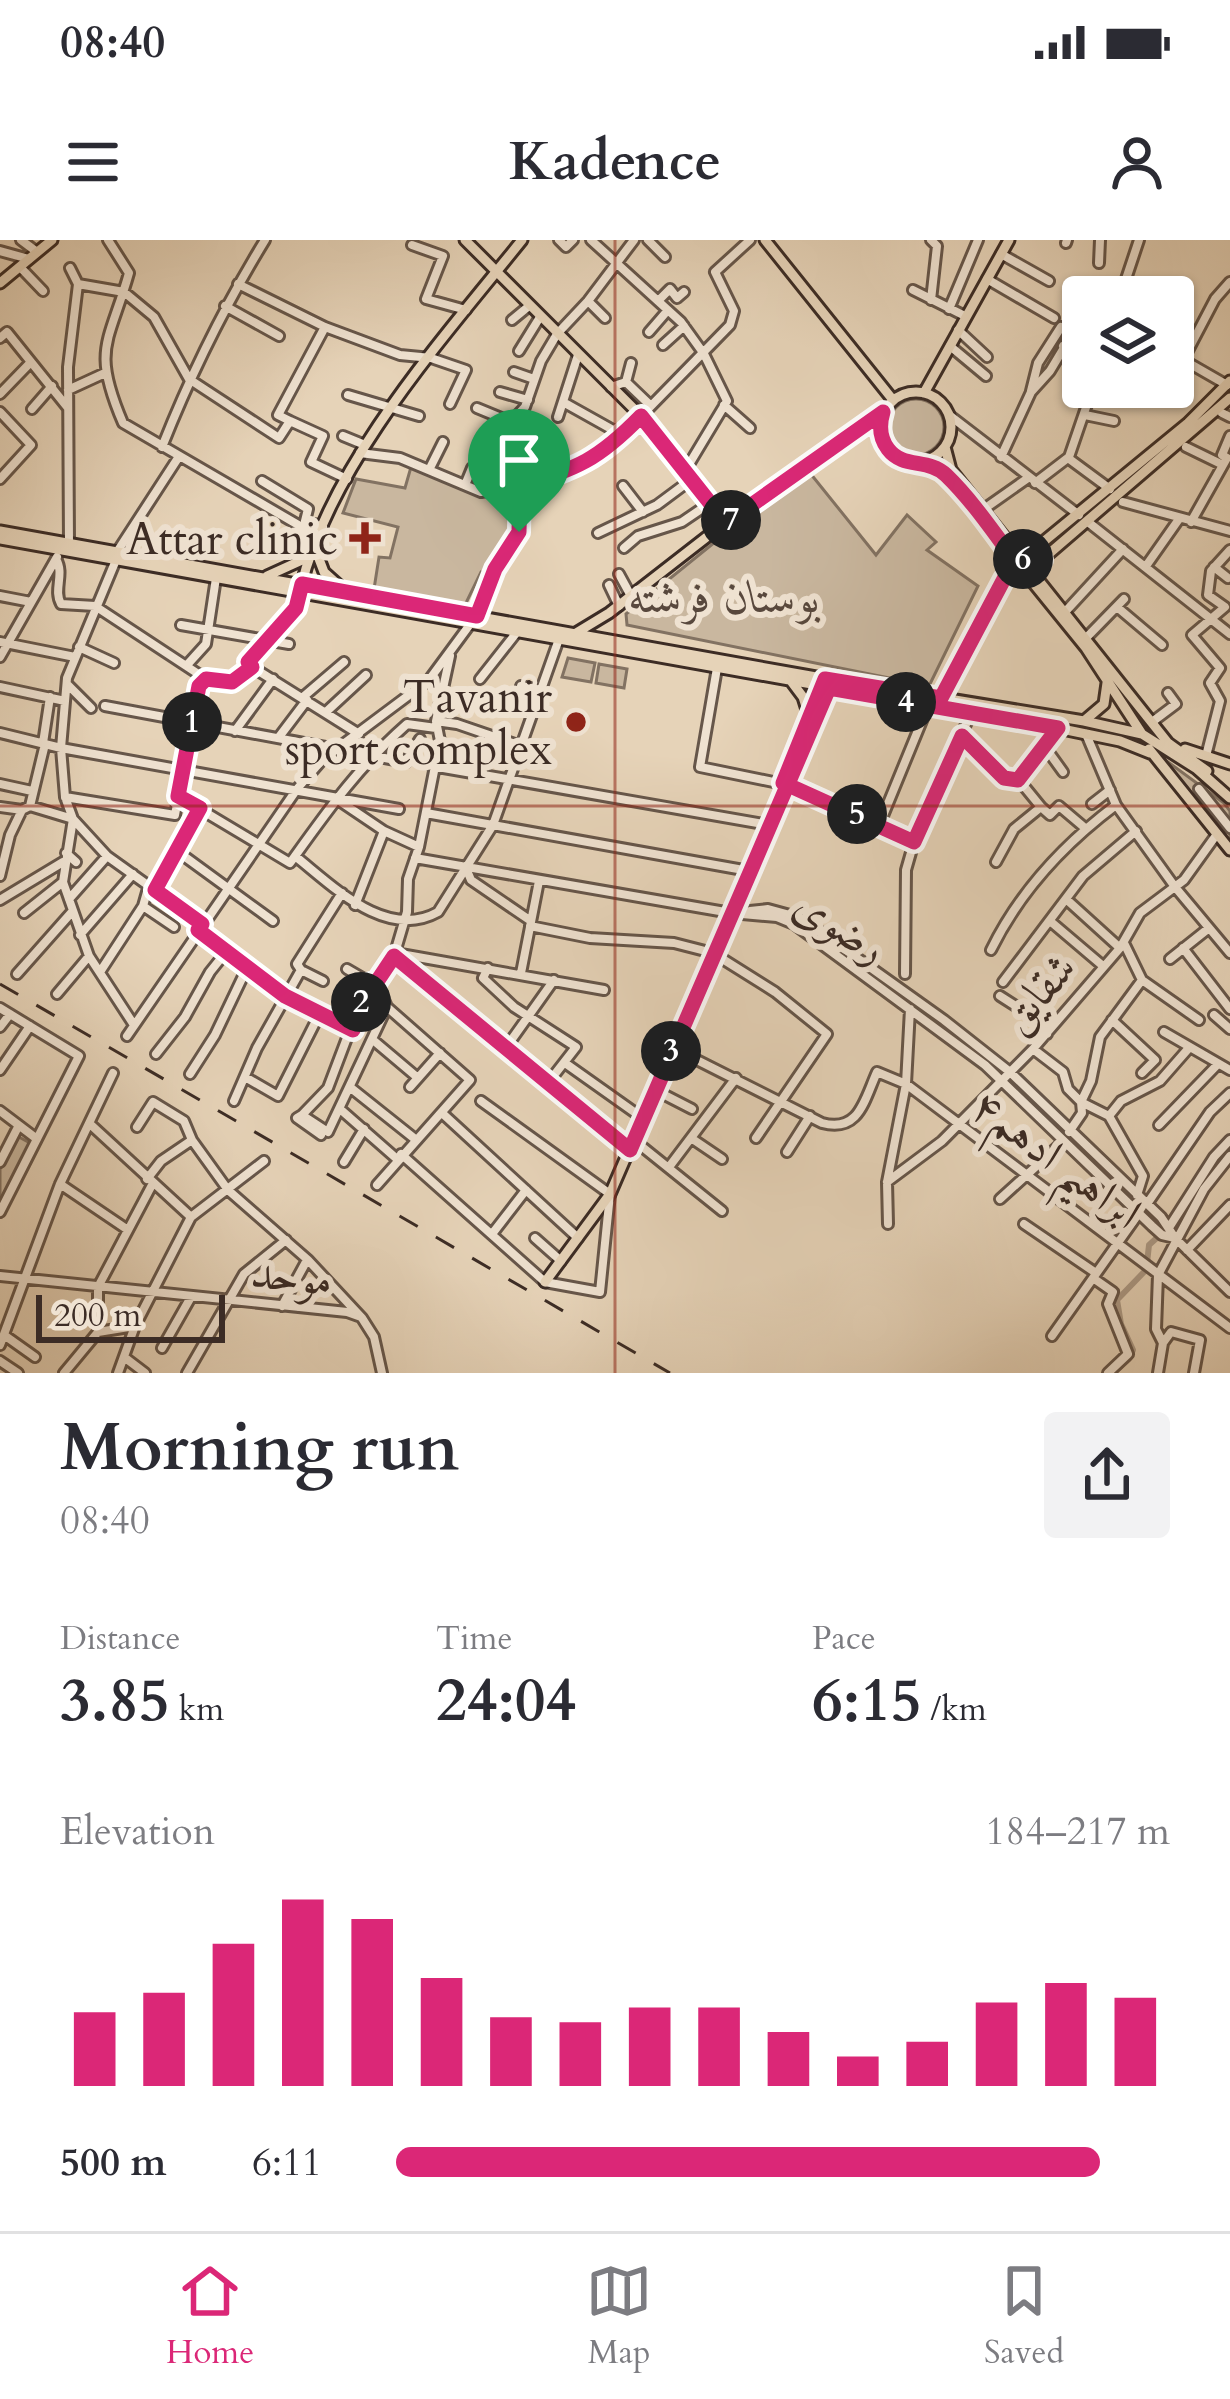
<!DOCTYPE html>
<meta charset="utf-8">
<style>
:root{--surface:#fff;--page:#f2f2f3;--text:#2b2b33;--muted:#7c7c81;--line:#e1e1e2;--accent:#db2777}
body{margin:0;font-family:Cardo,Amiri,serif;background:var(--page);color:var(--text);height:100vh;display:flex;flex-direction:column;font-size:45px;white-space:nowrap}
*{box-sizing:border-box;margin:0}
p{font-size:39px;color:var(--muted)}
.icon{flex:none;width:66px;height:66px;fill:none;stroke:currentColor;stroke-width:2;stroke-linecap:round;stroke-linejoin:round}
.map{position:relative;height:1133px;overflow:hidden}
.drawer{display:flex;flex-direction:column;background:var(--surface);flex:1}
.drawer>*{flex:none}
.controls{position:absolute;left:1062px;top:36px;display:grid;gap:24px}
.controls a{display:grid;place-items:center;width:132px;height:132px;border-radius:12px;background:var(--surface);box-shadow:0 3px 9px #0004;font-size:60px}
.scale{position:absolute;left:36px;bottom:30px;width:189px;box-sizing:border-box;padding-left:12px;border:6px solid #3c2c25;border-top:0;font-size:33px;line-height:42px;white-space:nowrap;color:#3c2c25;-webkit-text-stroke:9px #efe2d1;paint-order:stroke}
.pin{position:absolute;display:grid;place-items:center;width:102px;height:102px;color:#fff;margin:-123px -51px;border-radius:50% 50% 50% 0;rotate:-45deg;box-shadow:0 0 12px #0007}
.pin .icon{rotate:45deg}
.km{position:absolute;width:60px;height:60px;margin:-30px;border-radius:50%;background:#222;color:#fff;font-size:33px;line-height:60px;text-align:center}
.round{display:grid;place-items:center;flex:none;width:126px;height:126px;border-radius:12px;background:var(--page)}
.overview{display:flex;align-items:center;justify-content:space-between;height:204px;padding:0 60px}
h1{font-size:66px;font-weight:600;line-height:90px}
.figures{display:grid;grid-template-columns:repeat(3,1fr);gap:18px;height:204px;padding:12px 60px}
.figures div{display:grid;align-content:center}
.figures b{font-size:60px;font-weight:600}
.figures small{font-size:33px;font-weight:400}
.figures p{font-size:33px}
.chart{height:336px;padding:24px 60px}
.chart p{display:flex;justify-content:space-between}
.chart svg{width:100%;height:216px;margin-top:12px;stroke:var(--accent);stroke-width:6}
ul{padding:0 60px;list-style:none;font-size:39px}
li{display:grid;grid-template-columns:192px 144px 1fr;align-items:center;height:90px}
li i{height:30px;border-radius:15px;background:var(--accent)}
.status{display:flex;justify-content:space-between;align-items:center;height:84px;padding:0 60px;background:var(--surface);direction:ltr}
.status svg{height:33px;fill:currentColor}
header{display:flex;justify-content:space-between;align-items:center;height:156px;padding:0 60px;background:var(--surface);font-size:54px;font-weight:600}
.tabs{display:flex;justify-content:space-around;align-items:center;height:168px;border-top:3px solid var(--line);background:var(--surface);font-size:33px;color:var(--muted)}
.tabs a{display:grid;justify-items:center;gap:6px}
.tabs .on{color:var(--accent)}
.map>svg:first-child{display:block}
.green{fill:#c9b79f;stroke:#827262;stroke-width:3}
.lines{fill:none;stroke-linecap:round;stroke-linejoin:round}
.canal{stroke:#ac9a86;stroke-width:6}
.minor-casing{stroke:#66564a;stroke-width:14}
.major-casing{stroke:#3c2c25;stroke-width:15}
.minor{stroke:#efe2d1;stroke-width:8}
.major{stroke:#e6d3b8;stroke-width:9}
.rail{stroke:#3c2c25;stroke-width:3;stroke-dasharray:21 21;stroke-linecap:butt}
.route-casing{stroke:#fff;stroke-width:24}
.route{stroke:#db2777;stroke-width:15}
.grid{fill:none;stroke:#8f2418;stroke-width:3;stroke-opacity:0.55}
.poi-dot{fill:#8f2418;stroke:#efe2d1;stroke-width:4.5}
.labels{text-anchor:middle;stroke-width:12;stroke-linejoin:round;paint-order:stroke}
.poi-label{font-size:45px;fill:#3c2c25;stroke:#efe2d1;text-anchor:end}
.park-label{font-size:45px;font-style:italic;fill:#58483d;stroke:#efe2d1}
.street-label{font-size:45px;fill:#3c2c25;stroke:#efe2d1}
</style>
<div class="status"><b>08:40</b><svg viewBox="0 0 49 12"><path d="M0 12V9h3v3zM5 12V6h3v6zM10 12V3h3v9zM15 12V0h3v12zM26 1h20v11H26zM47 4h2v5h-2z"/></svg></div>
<header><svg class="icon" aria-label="menu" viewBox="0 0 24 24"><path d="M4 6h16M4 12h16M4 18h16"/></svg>Kadence<svg class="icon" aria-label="person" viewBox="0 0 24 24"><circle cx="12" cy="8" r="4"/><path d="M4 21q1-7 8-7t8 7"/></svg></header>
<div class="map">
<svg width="1230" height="1133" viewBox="0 0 1230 1133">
<rect width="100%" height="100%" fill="#e6d3b8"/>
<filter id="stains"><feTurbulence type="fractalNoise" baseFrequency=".00167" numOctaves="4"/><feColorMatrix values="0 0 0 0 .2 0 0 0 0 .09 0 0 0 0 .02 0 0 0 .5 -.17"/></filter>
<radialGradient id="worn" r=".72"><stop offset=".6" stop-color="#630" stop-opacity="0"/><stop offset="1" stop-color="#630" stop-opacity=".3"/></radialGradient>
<!-- green -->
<path class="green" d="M888 187a28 28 0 1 1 56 0a28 28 0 1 1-56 0Z
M411 227 482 256 509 254 513 287 487 334 481 332 465 365 374 349 379 317 390 318 398 287 343 273 356 239 405 248Z
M810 233 876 315 907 275 936 302 927 310 978 346 929 446 627 385 626 374 736 285Z
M568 418 595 423 591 442 562 437Z
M599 424 627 429 624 448 596 443Z
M1153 511 1224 563 1230 571V603Z
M17 896 30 903 0 963V929Z"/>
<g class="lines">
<!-- canal -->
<path class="canal" d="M1207 940 1230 909
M1171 987 1194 961
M1147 1023 1149 1005 1160 995
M1113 1133 1129 1119 1133 1110 1121 1084 1117 1060 1144 1032"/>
<defs>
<path id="minor" d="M21 0 37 12
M108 0 129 33C109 104 91 108 123 183L319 297
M559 0 566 7 573 0
M591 0 681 82 704 114 727 161 685 231
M648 0 665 17
M931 0 937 6 931 60
M1066 3 1067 0
M412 5 443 16 426 59 466 70
M0 11 29 19
M1001 14 1049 41
M1099 23 1100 0
M20 27 43 51
M987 39 1054 78
M78 44 124 52 154 77 189 139 279 198 290 181 323 196 311 222 347 239
M238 44 325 87 400 115 431 118 466 130 450 164
M913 50 965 76
M1093 57 1099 44 1122 51
M1120 57 1139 0
M588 61 605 78
M658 61 670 49 677 58 684 52
M225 66 279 96
M949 69 978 0
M512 80 529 66
M958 90 987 117
M649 92 668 70
M0 98 7 92 68 168
M663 105 684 86
M950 106 986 136
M1063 106 1083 114
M519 111 540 77
M1173 114 1227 145
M1183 120 1215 59 1230 42
M514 132 534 139
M626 142 631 123
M611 147 626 142 651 166
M1105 147 1124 160
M1135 147 1150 155 1155 147
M68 150 105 133
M1031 151 1038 123 1061 87
M500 152 528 160
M0 154 30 123
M348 155 419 176
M563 162 622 195
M724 165 750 188
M477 168 511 182 525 167 541 121 557 94 588 61 634 0
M32 169 52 146
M0 172 31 205 0 239
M1222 173 1230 177
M949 175 1079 275
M1085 175 1114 181
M558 177 578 115
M290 181 278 175 325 87
M343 196 365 205
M162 207C191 134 224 67 265 0
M1186 207 1223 225
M360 213 400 218 481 252 521 246 579 228 609 209 730 85 734 71 715 32 750 0
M540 216 549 222 557 235
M1001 217 1031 152 1050 131 1083 76
M1068 218 1110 249
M504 224 501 229 519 245
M429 230 443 202
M262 241 308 269 305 281 323 287
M1035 243 1069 217 1093 147
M465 245 472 228
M623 246 643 272
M1123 262 1230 291
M984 269 1028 238
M1088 282 1230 394
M1191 282 1227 218 1222 215 1230 196
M598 293 657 265 692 239
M69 304 68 127 78 44 70 28
M624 308 638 296 682 282 710 263
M117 312 178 218
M56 319C65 334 53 350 61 364L95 366 206 439
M116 320 67 438 61 508 65 557 73 579 63 642 89 716 134 785
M1146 326 1179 279
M1214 327 1228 338
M619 334 631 356
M609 345 619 366
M0 356 31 362
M1117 367 1162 405
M1065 372 1123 309
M477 376 495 329 519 292 521 246
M181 385 289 404
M1086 398 1124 359
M0 402 75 417
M79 407 114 423
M0 417 57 317
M187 425 206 404 216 338
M252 427 359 494
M252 427 247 423 296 368 300 352
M717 428 700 527 788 545 914 602
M480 439 517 392
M67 444 91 468
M521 446 541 450
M0 447 65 461
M303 457 344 422
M941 458 1003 339 1017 324
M105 466 406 522 420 499
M326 472 366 435
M436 481 457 484 521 506
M1152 482 1176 464 1168 453
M235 491 273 439
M0 493 61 508 399 569
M1086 494 1116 565 1175 647 1230 713
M962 496 1003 538 1019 540
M279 497 307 460
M43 503 50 457
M1045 507 1063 532
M1206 516 1220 461 1210 443 1220 428 1192 395 1225 367 1208 355 1211 331 1230 310
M432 526 769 585
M1019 540 1057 488
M0 544 32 551
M1199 549 1230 588
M178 556 290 623C328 570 358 527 407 484L436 488
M65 557 175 575 199 446 206 439 232 442 252 427
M341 562 384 591 419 607
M1092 564 1110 550
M30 566 45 504
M0 567 22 570 30 566 73 579 107 616 202 684
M1041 567 1050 575 1059 566 1085 588
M426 573 749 631
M880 583 928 466
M177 611 273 681
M66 613 76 622
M295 616C333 646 386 701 438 672L493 585 559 399
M415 618 731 673 777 677 794 684 985 825 1152 986 1162 995 1175 998
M996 622 1014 589 1041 567 1019 540
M466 628 471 640 531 681
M0 636 10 595 22 570
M155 650 200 569
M69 659 107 616
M1066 659 1120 708
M0 660 63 622
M355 665 384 591
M143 666 174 687
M750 671 768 669 801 678 944 780 1010 832 1161 977 1175 998 1230 1052
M24 673 63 642
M1050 681 1103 726
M530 686 590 698 674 703 713 713 775 752 827 794 756 898
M198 690 285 756 352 790
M80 695 133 634
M1124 703 1142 740 1100 797 1091 841 1081 862 1109 876 1143 936 1137 955
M1183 708 1230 769
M991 710C1020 651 1064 604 1116 565
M395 713 604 750
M394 716 629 910
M1170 719 1209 688
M488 728 483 738 514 767 576 807 548 843
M347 729 371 743
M301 730 323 741
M100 732 143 666 149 645
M521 733 539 641
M17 734 71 673
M905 734 906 630 914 602 971 473
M1142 740 1199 780
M1003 742 1083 636 1136 591
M377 743 387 767 470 840 377 945
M57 754 89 716
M1000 756 1033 777 1047 794
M0 768 79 816 0 972
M910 769 906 844 1230 1088
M1214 775 1230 789
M1112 780 1155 820 1142 833
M0 787 10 774
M1164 792 1230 830
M127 796 297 549 322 520 429 440 471 383
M373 800 418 838
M673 808 822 883C859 893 864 861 877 832L906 844 887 942 888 984
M505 809 554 740
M1033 809 1063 832 1068 849 1081 862 1082 873 1069 892
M156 814 185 777 210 732 226 712
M565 823 644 879
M0 830 30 786
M190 834 215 795 247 728
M245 837 278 856 319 775
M410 847 440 813
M351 848 415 899
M655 850 692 869
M234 861 257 808 301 730 297 724 342 653
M340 869 397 919
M0 871 37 899
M442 873 578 998
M302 875 328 848 364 753 371 743H377L394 716 407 672 408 639 419 607 440 501 436 481 450 416
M302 875 328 892 387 767
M302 875 297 878 321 895
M1109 876 1121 861 1160 841 1188 809
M1159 885 1217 825
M137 887 153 862 184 881 192 900 228 950 308 1020 362 1078 374 1097 382 1133
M691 898 722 919
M635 901 722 971
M787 912 810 876
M401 914 545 1042 600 1052 610 954 481 861
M0 922 18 887
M344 922 364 889
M669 927 736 838
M147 939 161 921 192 900
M887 942 942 901 1033 809 1120 708 1140 673 1184 640 1217 594
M60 944 128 990
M1000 959 1063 902
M1147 964 1210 872 1230 853
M191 977 264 921
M1024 984 1096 1033
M1170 986 1214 917 1230 900
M492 994 526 950
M535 998 561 1021
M1187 1010 1230 965
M0 1036 347 1072 361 1077
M1093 1038 1113 1052 1108 1064 1128 1114 1108 1133
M282 1066 307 1020
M98 1092V1047L153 943
M4 1095 35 1117
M1052 1096 1139 973
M1163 1103 1171 1092 1200 1100 1194 1133
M0 1105 60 944 113 833
M162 1108 191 1057
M124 1117 145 1133
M0 1121 18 1133
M64 1133 98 1092 135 1086 191 977 90 884
M118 1133 135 1086
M187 1133 244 1034 286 1000
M1158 1133 1163 1103 1156 1089 1158 1035 1204 949 1230 916"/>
<path id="major" d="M465 0 641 176 726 282
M765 0 893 160
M0 43 52 0
M881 187a35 35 0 1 1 70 0a35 35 0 1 1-70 0Z
M924 153 1009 0
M945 207 951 230 1168 503 1207 531
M927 221 946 235 1086 408 1142 494
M0 291 833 440 1084 481 1142 494 1197 529 1230 558
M0 299 1057 488 1120 501 1150 513
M316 311 324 332 343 349
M1020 321 1188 183 1230 141
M1030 330 1230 158
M267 336 311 316
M301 347C330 224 444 97 522 0
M576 393 609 373 726 282 883 172
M791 441 803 457 808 473
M1084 481 1104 464 1107 443
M1149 509 1230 610
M1185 509 1230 524
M789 529 822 444
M545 1042 610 954 830 445"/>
</defs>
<!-- minor casing -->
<use href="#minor" class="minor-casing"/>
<!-- major casing -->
<use href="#major" class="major-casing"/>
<!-- minor -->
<use href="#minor" class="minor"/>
<!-- major -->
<use href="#major" class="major"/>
<!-- rail -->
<path class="rail" d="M0 744 670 1133"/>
</g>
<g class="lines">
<defs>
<path id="route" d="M519 292 495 329 477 376 302 344 296 368 248 422 252 427 232 442 206 439 199 446 178 556 200 568 155 650 202 684 198 690 285 756 353 790 364 753 371 743H376L394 716 630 910C697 757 763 602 829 448L1058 488 1018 540 1004 538 962 496 914 602 788 545 783 543 825 439 941 458 1004 339 1035 309 1036 317 1042 320 1025 334C1000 302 976 264 946 235 928 218 903 229 888 209 879 197 879 185 883 172L726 283 641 176C598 220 578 228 520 246L519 292"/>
</defs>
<!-- route casing -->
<use href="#route" class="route-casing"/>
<!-- route -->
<use href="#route" class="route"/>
</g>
<!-- grid -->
<path class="grid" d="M615 0V1133M0 566H1230"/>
<!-- markers -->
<g class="poi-dot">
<path d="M359 280h12v12h12v12h-12v12h-12v-12h-12v-12h12z"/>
<circle cx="576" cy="482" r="12"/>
</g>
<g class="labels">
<!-- poi labels -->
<g class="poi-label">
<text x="338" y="314">Attar clinic</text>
<text x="552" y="472">Tavanir<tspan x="552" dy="52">sport complex</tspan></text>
</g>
<!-- park labels -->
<g class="park-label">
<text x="725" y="372">بوستان فرشته</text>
</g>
<!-- street labels -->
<g class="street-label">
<text transform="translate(841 685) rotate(32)" y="16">رضوی</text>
<text transform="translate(1037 752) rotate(-49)" y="16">شقایق</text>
<text transform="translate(1057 918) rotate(37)" y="16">ابراهیم ادهم۴</text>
<text transform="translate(292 1035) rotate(6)" y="16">موحد</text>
</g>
</g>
<rect width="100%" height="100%" filter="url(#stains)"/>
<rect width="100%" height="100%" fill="url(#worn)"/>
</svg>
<div class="controls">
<a><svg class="icon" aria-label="layers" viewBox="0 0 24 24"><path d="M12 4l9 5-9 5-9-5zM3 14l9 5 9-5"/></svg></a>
</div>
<div class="scale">200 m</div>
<div class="pin" style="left:519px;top:292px;background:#1e9e55"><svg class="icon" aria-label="arrive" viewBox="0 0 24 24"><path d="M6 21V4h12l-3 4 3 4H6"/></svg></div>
<b class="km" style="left:192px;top:482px">1</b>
<b class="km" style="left:361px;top:762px">2</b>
<b class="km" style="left:671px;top:811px">3</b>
<b class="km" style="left:906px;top:462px">4</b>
<b class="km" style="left:857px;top:574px">5</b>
<b class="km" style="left:1023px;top:319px">6</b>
<b class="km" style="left:731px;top:280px">7</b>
</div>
<section class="drawer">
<div class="overview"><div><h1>Morning run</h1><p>08:40</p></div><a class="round"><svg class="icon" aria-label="share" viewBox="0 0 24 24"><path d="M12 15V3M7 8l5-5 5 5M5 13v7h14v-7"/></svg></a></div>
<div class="figures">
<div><p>Distance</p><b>3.85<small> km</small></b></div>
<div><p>Time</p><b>24:04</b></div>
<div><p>Pace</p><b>6:15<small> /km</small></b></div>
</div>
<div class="chart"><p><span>Elevation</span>184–217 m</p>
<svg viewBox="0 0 160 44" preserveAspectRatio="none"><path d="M5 44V29M15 44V25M25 44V15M35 44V6M45 44V10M55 44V22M65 44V30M75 44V31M85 44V28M95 44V28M105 44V33M115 44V38M125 44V35M135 44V27M145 44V23M155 44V26"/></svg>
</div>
<ul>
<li><b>500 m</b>6:11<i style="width:91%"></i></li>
</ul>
</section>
<nav class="tabs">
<a class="on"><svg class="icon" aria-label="home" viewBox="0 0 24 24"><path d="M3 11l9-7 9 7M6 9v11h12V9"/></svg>Home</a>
<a><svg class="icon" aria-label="map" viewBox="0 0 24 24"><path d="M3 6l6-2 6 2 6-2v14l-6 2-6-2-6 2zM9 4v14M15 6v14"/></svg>Map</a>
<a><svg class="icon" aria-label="saved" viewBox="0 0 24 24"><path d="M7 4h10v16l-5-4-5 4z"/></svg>Saved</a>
</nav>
